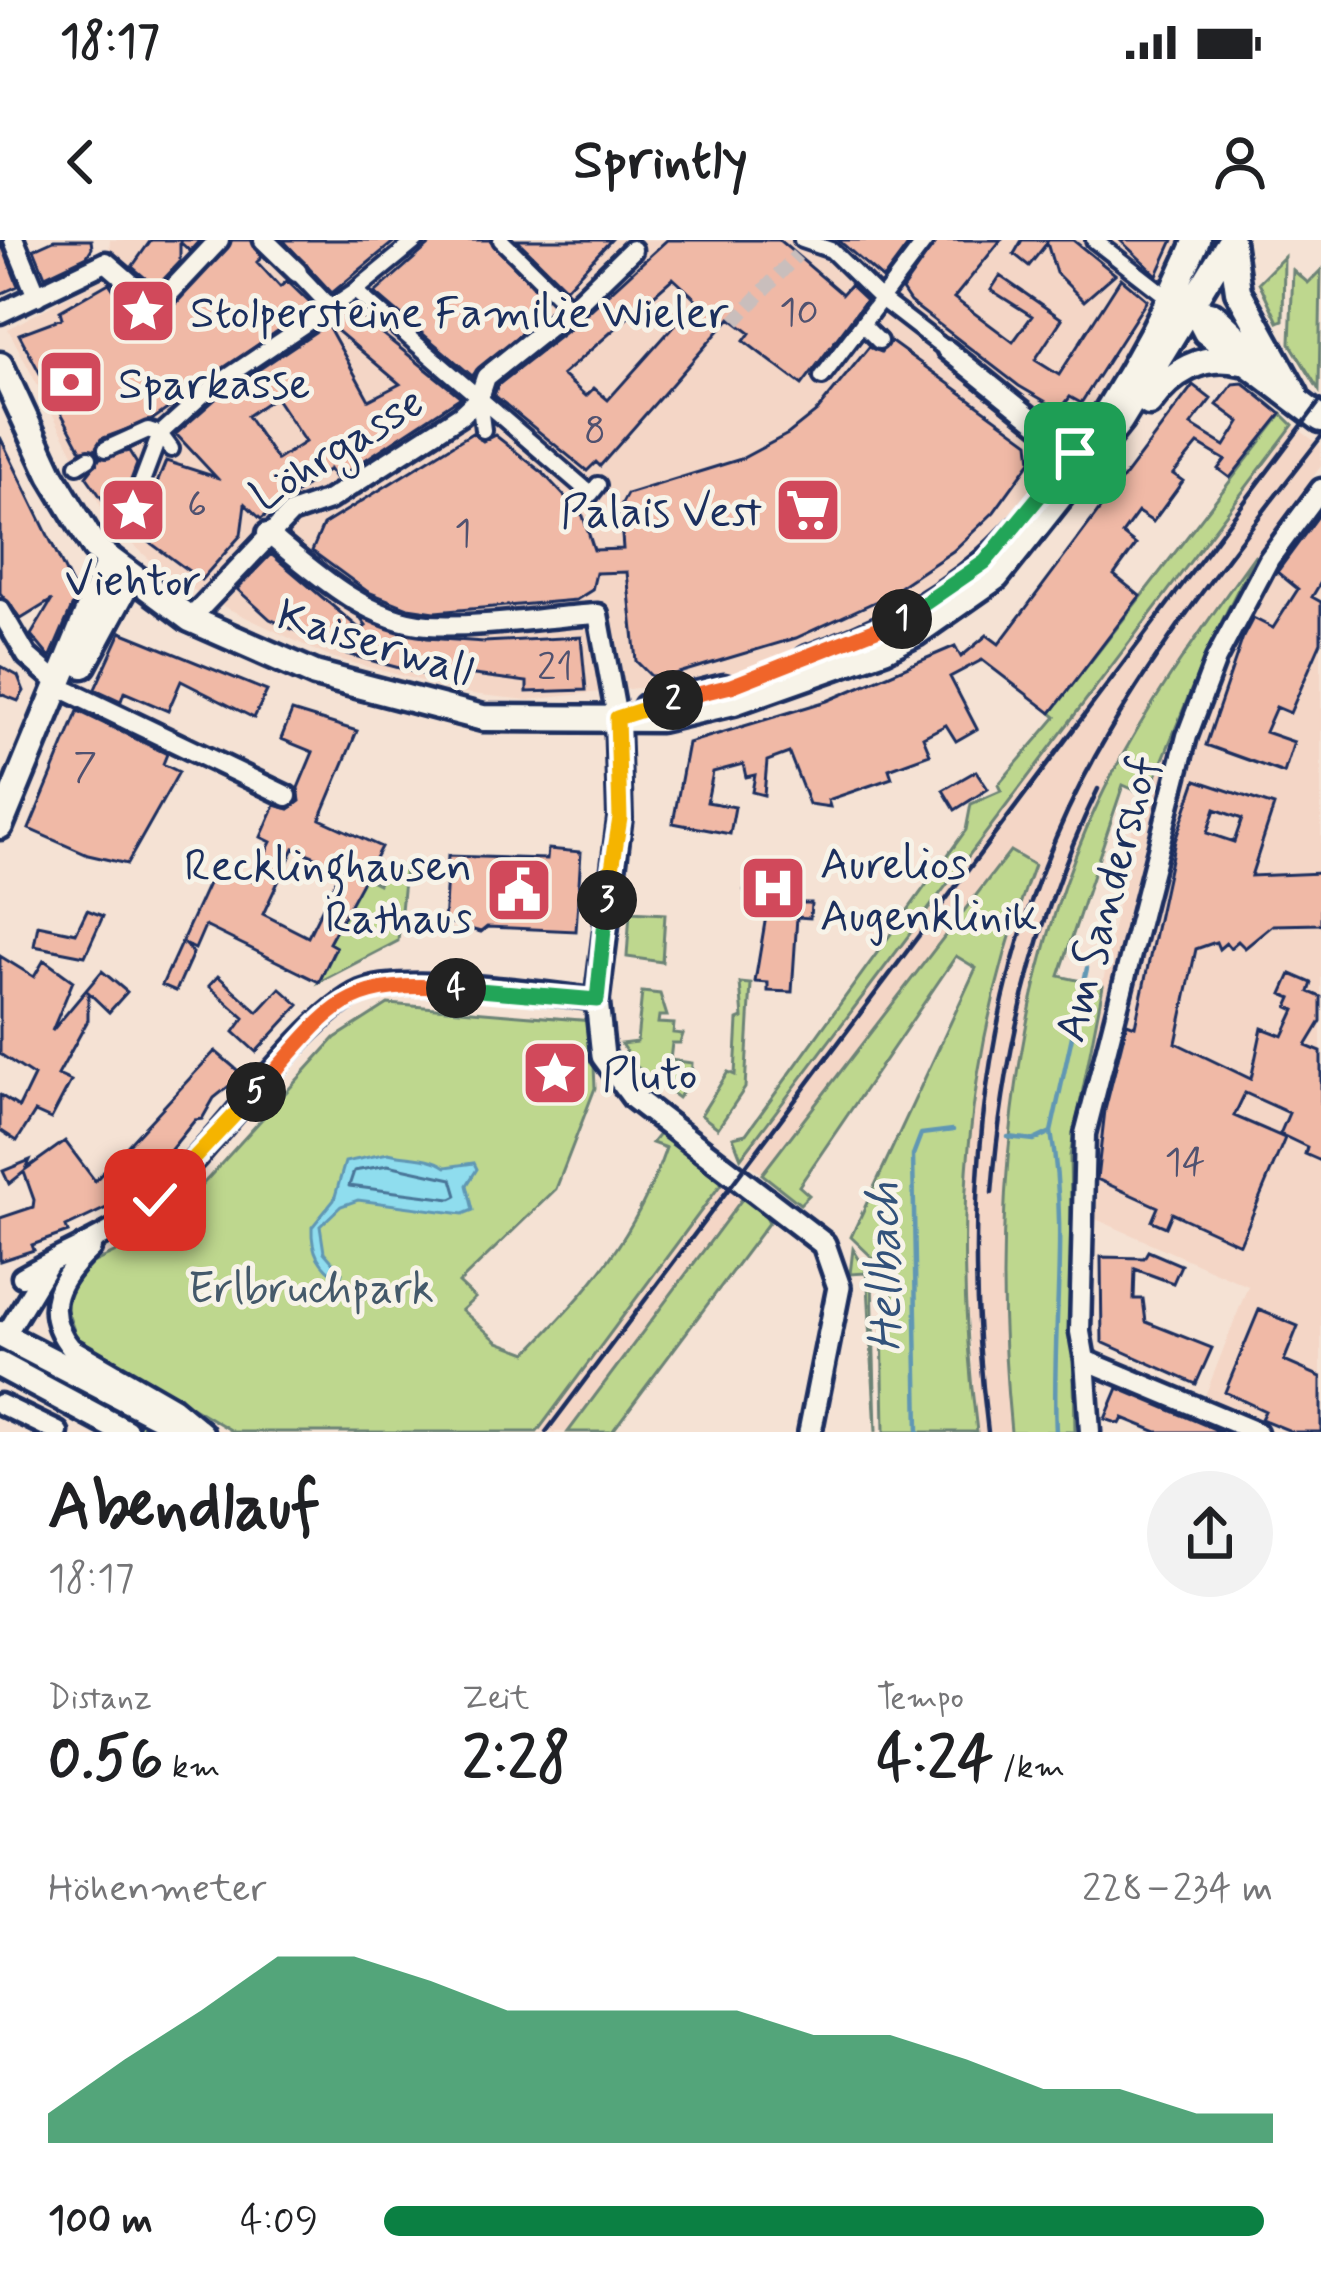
<!DOCTYPE html>
<html lang="de">
<meta charset="utf-8">
<style>
:root{--surface:#fff;--page:#f2f2f2;--text:#202124;--muted:#757577;--accent:#0b8043}
body{margin:0;font-family:Mynerve,sans-serif;background:var(--page);color:var(--text);height:100vh;display:flex;flex-direction:column;font-size:45px;white-space:nowrap}
*{box-sizing:border-box;margin:0}
p{font-size:39px;color:var(--muted)}
.icon{flex:none;width:66px;height:66px;fill:none;stroke:currentColor;stroke-width:2;stroke-linecap:round;stroke-linejoin:round}
.map{position:relative;height:1192px;overflow:hidden}
.panel{display:flex;flex-direction:column;background:var(--surface);flex:1}
.panel>*{flex:none}
.pin{position:absolute;display:grid;place-items:center;width:102px;height:102px;color:#fff;margin:-51px;border-radius:24px;box-shadow:0 6px 18px #0006}
.km{position:absolute;width:60px;height:60px;margin:-30px;border-radius:50%;background:#222;color:#fff;font-size:33px;line-height:60px;text-align:center}
.round{display:grid;place-items:center;flex:none;width:126px;height:126px;border-radius:63px;background:var(--page)}
.summary{display:flex;align-items:center;justify-content:space-between;height:204px;padding:0 48px}
h1{font-size:66px;font-weight:700;line-height:90px}
.stats{display:grid;grid-template-columns:repeat(3,1fr);gap:18px;height:204px;padding:12px 48px}
.stats div{display:grid;align-content:center}
.stats b{font-size:60px;font-weight:700}
.stats small{font-size:33px;font-weight:400}
.stats p{font-size:33px}
.chart{height:336px;padding:24px 48px}
.chart p{display:flex;justify-content:space-between}
.chart svg{width:100%;height:216px;margin-top:12px;fill:var(--accent);opacity:.7}
ul{padding:0 48px;list-style:none;font-size:39px}
li{display:grid;grid-template-columns:192px 144px 1fr;align-items:center;height:90px}
li i{height:30px;border-radius:15px;background:var(--accent)}
.status{display:flex;justify-content:space-between;align-items:center;height:84px;padding:0 60px;background:var(--surface);direction:ltr}
.status svg{height:33px;fill:currentColor}
header{display:flex;justify-content:space-between;align-items:center;height:156px;padding:0 48px;background:var(--surface);font-size:54px;font-weight:700}
.map>svg:first-child{display:block}
.built{fill:#f4d6c6}
.green{fill:#bed78e;stroke:#6c8376;stroke-width:3}
.water{fill:#8fddee;stroke:#6197b4;stroke-width:3}
.lines{fill:none;stroke-linecap:round;stroke-linejoin:round}
.shore{stroke:#497598;stroke-width:3}
.stream{stroke:#6197b4;stroke-width:4.5}
.building{fill:#f0b9a6;stroke:#1b2f5e;stroke-width:3;fill-rule:evenodd}
.pedestrian-tunnel{stroke:#c9bebc;stroke-width:14;stroke-dasharray:14 7;stroke-linecap:butt}
.pedestrian-casing{stroke:#1b2f5e;stroke-width:22}
.minor-casing{stroke:#1b2f5e;stroke-width:27}
.tertiary-casing{stroke:#1b2f5e;stroke-width:30}
.secondary-casing{stroke:#1b2f5e;stroke-width:33}
.pedestrian{stroke:#f7f3e8;stroke-width:14}
.minor{stroke:#f7f3e8;stroke-width:18}
.tertiary{stroke:#f7f3e8;stroke-width:21}
.secondary{stroke:#f7f3e8;stroke-width:24}
.rail{stroke:#1b2f5e;stroke-width:4.5}
.split-1-casing{stroke:#fff;stroke-width:24}
.split-2-casing{stroke:#fff;stroke-width:24}
.split-3-casing{stroke:#fff;stroke-width:24}
.split-4-casing{stroke:#fff;stroke-width:24}
.split-5-casing{stroke:#fff;stroke-width:24}
.split-6-casing{stroke:#fff;stroke-width:24}
.split-1{stroke:#22a559;stroke-width:15}
.split-2{stroke:#f0652b;stroke-width:15}
.split-3{stroke:#f5b400;stroke-width:15}
.split-4{stroke:#22a559;stroke-width:15}
.split-5{stroke:#f0652b;stroke-width:15}
.split-6{stroke:#f5b400;stroke-width:15}
.labels{text-anchor:middle;stroke-width:10;stroke-linejoin:round;paint-order:stroke}
.number-label{font-size:39px;fill:#505270}
.poi-label{font-size:45px;fill:#1b2f5e;stroke:#f7f3e8;text-anchor:start}
.street-label{font-size:45px;fill:#1b2f5e;stroke:#f7f3e8}
.park-label{font-size:45px;fill:#44596a;stroke:#f7f3e8}
.water-label{font-size:48px;font-style:italic;fill:#32527b;stroke:#f7f3e8}
</style>
<div class="status"><b>18:17</b><svg viewBox="0 0 49 12"><path d="M0 12V9h3v3zM5 12V6h3v6zM10 12V3h3v9zM15 12V0h3v12zM26 1h20v11H26zM47 4h2v5h-2z"/></svg></div>
<header><svg class="icon" aria-label="back" viewBox="0 0 24 24"><path d="M15 5l-7 7 7 7"/></svg>Sprintly<svg class="icon" aria-label="person" viewBox="0 0 24 24"><circle cx="12" cy="8" r="4"/><path d="M4 21q1-7 8-7t8 7"/></svg></header>
<div class="map">
<svg width="1321" height="1192" viewBox="0 0 1321 1192">
<rect width="100%" height="100%" fill="#f5e2d4"/>
<filter id="ink" filterUnits="userSpaceOnUse"><feTurbulence type="fractalNoise" baseFrequency=".00833" numOctaves="2"/><feDisplacementMap in="SourceGraphic" scale="24" xChannelSelector="R" yChannelSelector="G"/><feConvolveMatrix kernelMatrix="1 2 1 2 8 2 1 2 1" color-interpolation-filters="sRGB"/></filter>
<g filter="url(#ink)">
<!-- built -->
<path class="built" d="M110 0H1186L1172 36 1112 143 1046 244 981 317 867 391 728 438 528 460 471 454 327 416 210 360 161 330 109 282 8 89 108 35Z
M1293 185 1321 206V226L1171 435 1098 563 1054 677 1019 833 1010 910 1005 1076 1011 1192H977L961 979 976 839 1011 687 1009 611 762 934 741 918Z
M1286 281 1321 309V1192H1290L1205 1156 1248 1046 1073 969 1070 916 1139 552 1149 555 1206 425Z
M723 942 744 957 568 1192H537Z"/>
<!-- green -->
<path class="green" d="M1284 17 1283 80 1278 82 1259 42Z
M1293 30 1308 43 1321 30 1319 150 1290 103Z
M1282 174 1293 185 741 918 733 897 746 894 966 590 971 564 1001 551 998 545 1056 477 1051 473Z
M1255 315 1207 411 1148 556 1123 545 1059 736 1103 746 1070 916 1075 1192H1011C990 984 1008 754 1098 563 1140 474 1198 394 1255 315Z
M1010 611 1034 625C963 815 951 992 977 1192H884L882 1077 893 1076 892 1054H881L877 1022 851 997 976 728 956 716 799 946 809 955 800 964 762 934Z
M388 623 405 630 398 701 319 742 336 708 329 703 362 636 378 644Z
M630 672 665 674 662 722 627 717Z
M740 743 751 744 745 848 718 888 701 875 728 832 735 835 738 780 743 778Z
M642 752 660 754 667 776H659L658 783 674 784 673 793 683 794 680 803H672L670 820 692 823 691 841 678 858 637 827 621 804 637 802Z
M388 764 592 781 595 848 556 949 459 1043 475 1058 462 1070 498 1102 527 1113C592 1046 635 998 666 908L652 903 660 893 724 940 537 1192H234L77 1099 65 1065 69 1045 84 1027 142 1000 184 965 335 798Z
M745 955 761 967 769 982 612 1192H568Z
M853 1009 872 1040 876 1192 868 1045 866 1033 850 1034Z
M0 1106 169 1192H146L0 1113Z"/>
<!-- water -->
<path class="water" d="M388 913C408 918 429 915 446 927L474 923 477 929 467 945 473 970 463 974 358 960 341 966 320 986 324 1012 342 1033 340 1039C319 1027 311 1011 312 987L334 960 345 922Z"/>
<g class="lines">
<!-- shore -->
<path class="shore" d="M388 925 452 939 457 956 451 959 349 946 354 931Z"/>
<!-- stream -->
<path class="stream" d="M1051 892C1069 991 1051 1092 1056 1192
M1008 897 1034 900 1051 892 1087 728
M918 1192 913 915 921 894 953 890"/>
</g>
<!-- building -->
<path class="building" d="M0 0 18 46 0 54Z
M54 0H91L92 8 87 16 45 36 34 9Z
M151 0H200L190 11 180 2V22L161 42H150L132 27Z
M232 0H251L262 17 257 22 280 47 287 41 313 66 152 180 101 199 95 209 81 210 19 94 62 78 60 71 109 43 120 59 125 56 147 96Z
M283 0H396L332 53Z
M435 0H490L545 59 534 71 540 77 472 136 375 53Z
M517 0H611L566 48Z
M667 0H779L842 54 850 45 866 60 802 145 744 101 750 93 730 78 600 226 596 222 587 231 494 155 498 145 573 86ZM673 38 697 60 608 160 594 148 586 156 562 135Z
M838 0H912L883 39Z
M937 0H1001L954 58 1013 102 1032 76 991 50 1000 36 1062 79 1035 120 1059 135 1121 38 1147 60 1081 163 1070 157 1060 170 1019 146 910 62 902 50Z
M1022 0H1073L1115 34 1084 61 1056 33 1047 3 1029 26 1014 14Z
M1120 0H1173L1157 35Z
M350 68 461 157 336 239 329 229 261 279 245 264 241 295 201 340 137 293 166 221 216 237 176 194 219 156 327 84 369 160 400 144 328 83ZM275 157 305 202 277 220 247 176Z
M890 101 1029 202 1031 221 994 272 953 311 883 358 796 398 672 435 651 436 636 421 627 332 596 333 592 350 576 360 435 372 408 368 368 352 312 311 323 285 472 193 483 201 495 195 543 233 583 276 594 310 623 309 620 267 627 254 741 219 788 194 817 171 869 107 881 112Z
M1243 143 1281 174 1230 238 1218 229 1225 220 1198 204 1173 234 1183 241 1153 282 1138 272 1122 294 1136 305 1114 335 1140 356 1051 473 982 420 950 437 977 489 956 501 946 485 923 497 930 514 889 529 892 538 828 560 830 567 809 564 789 513 767 521 764 555 752 552 755 535 746 537 743 524 713 532 707 562 735 567 730 594 673 583 688 503 827 461 955 406 961 417 987 395 999 404 1193 145 1211 159 1191 185 1225 206 1240 182 1217 165 1233 144Z
M0 197 77 355 50 418 31 395 52 360 21 379 0 353Z
M129 211 137 224 128 248 113 260H103L86 236 100 218Z
M1321 272V342L1312 357 1321 362V402L1290 473 1276 467 1265 492 1294 502 1284 533 1206 505 1243 397 1253 378 1273 388 1298 349 1277 332Z
M271 314 361 390 366 386 360 378 427 398 484 402 581 397 586 450 527 452V442L459 433 457 439 433 437 347 414 270 379 237 349Z
M121 392 267 451 254 478 181 441 168 471 124 452 121 461 95 449Z
M0 426 18 436 24 451 18 461 0 454Z
M78 471 167 514 163 524 179 532 127 624 88 615 29 589Z
M292 471 357 491 320 579 381 607 329 703 336 707 319 742 205 686 195 709 183 703 193 713 176 751 162 745 217 624 252 640 271 602 261 597 275 565 289 569 300 561 298 548 313 512 281 499ZM294 608 342 628 308 697 263 674Z
M976 531 988 549 955 570 943 550Z
M1196 540 1274 566 1251 636 1321 633V684L1273 685 1245 708 1238 701 1230 708 1226 703 1219 709 1216 702 1196 709 1176 803 1251 839 1262 788 1283 796 1295 770 1288 767 1292 758 1282 754 1291 734 1312 743 1309 752 1321 757V781L1306 806 1321 812V921L1305 914 1307 907 1280 894 1289 873 1245 853 1234 876 1285 898 1240 1004 1172 973 1166 987 1152 981 1158 967 1097 939 1105 870 1127 783 1135 786 1175 601ZM1215 569 1242 579 1234 602 1207 593Z
M548 609 581 612 576 691 487 687 481 692 462 687V681L444 685 448 616 547 619Z
M762 628 779 631 799 649 798 663H811L810 678 797 677 792 752 768 751V743L755 742 766 676 751 668 744 650 751 635Z
M87 670 103 676 85 716 34 706 38 685 76 693Z
M0 716 34 737 44 720 73 741 52 791 102 731 127 752 109 772 88 752V780L58 835 71 841 51 879 35 872 17 901 0 890V855L19 867 34 836 0 814Z
M218 736 258 772 280 748 299 765 256 812 234 792 244 778 209 746Z
M215 811 243 835 214 858 202 879 195 880 139 949 110 946 119 962 66 987 68 992 32 1005 34 1010 0 1021V978L33 967 34 960 24 932 9 944 3 931 30 920 26 929 65 901 95 941Z
M1148 1011 1181 1025 1173 1043 1135 1029 1134 1059H1143L1146 1082 1212 1108 1196 1144 1102 1102 1101 1017 1144 1018Z
M1259 1070 1298 1086 1284 1121 1321 1137V1192H1293L1261 1179 1265 1171 1225 1152Z
M1118 1148 1222 1192H1157L1123 1178 1120 1184 1105 1179Z"/>
<g class="lines">
<!-- pedestrian-tunnel -->
<path class="pedestrian-tunnel" d="M735 81 797 15"/>
<defs>
<path id="pedestrian" d="M501 0 571 69
M802 0 831 10 881 59 947 110
M1094 0 1170 59
M297 32 330 67
M355 51 591 254 598 245
M862 84 879 101
M822 137 926 0
M479 158 483 190
M106 209 148 190 160 194 171 209
M78 225 89 218
M123 292 160 194 212 147 355 51 417 0"/>
<path id="minor" d="M14 0 37 56
M264 0 297 32
M106 22 157 66 219 0
M0 73 106 22
M947 110 1085 221
M267 293C312 330 366 381 428 385 483 388 542 377 598 374L617 478
M0 370 27 416 58 443
M190 379 291 273 329 260 461 175 479 158 486 137 571 69 632 10
M70 452 287 556
M91 1008C59 1038 39 1069 71 1108L173 1167 203 1192
M22 1037C67 1011 117 994 156 959 212 911 303 776 361 751 401 733 550 753 597 760
M5 1096 48 1025
M1085 1120 1080 1092 1085 894 1187 496 1216 419 1269 319 1321 249
M0 1164 58 1192
M1090 1192 1085 1120 1257 1192"/>
<path id="tertiary" d="M617 478 620 578 597 760 603 816 634 858 824 1004 839 1047 810 1192"/>
<path id="secondary" d="M1231 1 1238 51 1295 154
M1188 57 1206 92 1321 179
M1190 69 1213 75 1261 120
M0 125 51 235 95 308 190 379 315 434 483 478 660 479 734 462 884 409 916 393 996 337 1120 181 1231 0
M1149 163C1171 132 1203 112 1241 122
M808 419C871 396 934 367 985 322 1073 245 1151 106 1197 0
M83 425 130 338
M647 467 724 448
M0 586 109 321
M0 1094 190 1192
M0 1125 125 1192"/>
</defs>
<!-- pedestrian casing -->
<use href="#pedestrian" class="pedestrian-casing"/>
<!-- minor casing -->
<use href="#minor" class="minor-casing"/>
<!-- tertiary casing -->
<use href="#tertiary" class="tertiary-casing"/>
<!-- secondary casing -->
<use href="#secondary" class="secondary-casing"/>
<!-- pedestrian -->
<use href="#pedestrian" class="pedestrian"/>
<!-- minor -->
<use href="#minor" class="minor"/>
<!-- tertiary -->
<use href="#tertiary" class="tertiary"/>
<!-- secondary -->
<use href="#secondary" class="secondary"/>
<!-- rail -->
<path class="rail" d="M992 953C1003 813 1036 675 1098 549
M546 1192 1321 160
M988 1192C957 950 982 708 1108 494 1169 389 1247 293 1321 197"/>
</g>
</g>
<g class="lines" filter="url(#ink)">
<defs>
<path id="split-1" d="M902 379 985 322 1075 213"/>
<path id="split-2" d="M673 460 731 446 902 379"/>
<path id="split-3" d="M607 660 620 578 617 478 673 460"/>
<path id="split-4" d="M456 748 597 760 607 660"/>
<path id="split-5" d="M256 852C332 770 336 739 456 748"/>
<path id="split-6" d="M155 960 256 852"/>
</defs>
<!-- split-1 casing -->
<use href="#split-1" class="split-1-casing"/>
<!-- split-2 casing -->
<use href="#split-2" class="split-2-casing"/>
<!-- split-3 casing -->
<use href="#split-3" class="split-3-casing"/>
<!-- split-4 casing -->
<use href="#split-4" class="split-4-casing"/>
<!-- split-5 casing -->
<use href="#split-5" class="split-5-casing"/>
<!-- split-6 casing -->
<use href="#split-6" class="split-6-casing"/>
<!-- split-1 -->
<use href="#split-1" class="split-1"/>
<!-- split-2 -->
<use href="#split-2" class="split-2"/>
<!-- split-3 -->
<use href="#split-3" class="split-3"/>
<!-- split-4 -->
<use href="#split-4" class="split-4"/>
<!-- split-5 -->
<use href="#split-5" class="split-5"/>
<!-- split-6 -->
<use href="#split-6" class="split-6"/>
</g>
<!-- icons -->
<defs>
<symbol id="sight-square" viewBox="-11 -11 22 22"><rect x="-9" y="-9" width="18" height="18" rx="4" fill="#d1495b" stroke="#f7f3e8"/><path d="M0-6L1.8-2.2L6-1.7L2.9 1.2L3.7 5.4L0 3.3L-3.7 5.4L-2.9 1.2L-6-1.7L-1.8-2.2Z" fill="#fff"/></symbol>
<symbol id="bank-square" viewBox="-11 -11 22 22"><rect x="-9" y="-9" width="18" height="18" rx="4" fill="#d1495b" stroke="#f7f3e8"/><path d="M-6-4H6V4H-6ZM0-2.3a2.3 2.3 0 1 0 0 4.6a2.3 2.3 0 1 0 0-4.6Z" fill="#fff"/></symbol>
<symbol id="supermarket-square" viewBox="-11 -11 22 22"><rect x="-9" y="-9" width="18" height="18" rx="4" fill="#d1495b" stroke="#f7f3e8"/><path d="M-6-5.5h2.5l.6 2H6L4.5 2H-2.5L-4.4-4H-6ZM-1.5 3.2a1.3 1.3 0 1 0 .1 0ZM3 3.2a1.3 1.3 0 1 0 .1 0Z" fill="#fff"/></symbol>
<symbol id="hospital-square" viewBox="-11 -11 22 22"><rect x="-9" y="-9" width="18" height="18" rx="4" fill="#d1495b" stroke="#f7f3e8"/><path d="M-5-5h3v3.5h4V-5h3V5h-3V1.5h-4V5h-3Z" fill="#fff"/></symbol>
<symbol id="civic-square" viewBox="-11 -11 22 22"><rect x="-9" y="-9" width="18" height="18" rx="4" fill="#d1495b" stroke="#f7f3e8"/><path d="M-.6-6.5H3V-4.5H.6V-3L4-1V1h2V6H-6V1h2V-1L-.6-3ZM-1.2 2.5V6h2.4V2.5Z" fill="#fff"/></symbol>
</defs>
<g fill-rule="evenodd">
<use href="#sight-square" x="105" y="33" width="76" height="76"/>
<use href="#bank-square" x="33" y="104" width="76" height="76"/>
<use href="#sight-square" x="95" y="232" width="76" height="76"/>
<use href="#supermarket-square" x="770" y="232" width="76" height="76"/>
<use href="#hospital-square" x="735" y="610" width="76" height="76"/>
<use href="#civic-square" x="481" y="612" width="76" height="76"/>
<use href="#sight-square" x="517" y="795" width="76" height="76"/>
</g>
<g class="labels">
<!-- number labels -->
<g class="number-label">
<text x="799" y="84">10</text>
<text x="595" y="202">8</text>
<text x="197" y="276">6</text>
<text x="463" y="305">1</text>
<text x="555" y="439">21</text>
<text x="85" y="538">7</text>
<text x="1185" y="934">14</text>
</g>
<!-- poi labels -->
<g class="poi-label">
<text x="190" y="87">Stolpersteine Familie Wieler</text>
<text x="118" y="158">Sparkasse</text>
<text x="762" y="286" text-anchor="end">Palais Vest</text>
<text x="133" y="355" text-anchor="middle">Viehtor</text>
<text x="820" y="638">Aurelios<tspan x="820" dy="52">Augenklinik</tspan></text>
<text x="472" y="640" text-anchor="end">Recklinghausen<tspan x="472" dy="52">Rathaus</tspan></text>
<text x="602" y="849">Pluto</text>
</g>
<!-- street labels -->
<g class="street-label">
<text transform="translate(336 207) rotate(-32)" y="16">Löhrgasse</text>
<text transform="translate(376 401) rotate(17)" y="16">Kaiserwall</text>
<text transform="translate(1105 658) rotate(-75)" y="16">Am Sandershof</text>
</g>
<!-- park labels -->
<g class="park-label">
<text x="311" y="1062">Erlbruchpark</text>
</g>
<!-- water labels -->
<g class="water-label">
<text transform="translate(882 1027) rotate(-91)" y="17">Hellbach</text>
</g>
</g>
</svg>
<div class="pin" style="left:1075px;top:213px;background:#1e9e55"><svg class="icon" aria-label="arrive" viewBox="0 0 24 24"><path d="M6 21V4h12l-3 4 3 4H6"/></svg></div>
<div class="pin" style="left:155px;top:960px;background:#d93025"><svg class="icon" aria-label="check" viewBox="0 0 24 24"><path d="M5 12l5 5 9-10"/></svg></div>
<b class="km" style="left:902px;top:379px">1</b>
<b class="km" style="left:673px;top:460px">2</b>
<b class="km" style="left:607px;top:660px">3</b>
<b class="km" style="left:456px;top:748px">4</b>
<b class="km" style="left:256px;top:852px">5</b>
</div>
<section class="panel">
<div class="summary"><div><h1>Abendlauf</h1><p>18:17</p></div><a class="round"><svg class="icon" aria-label="share" viewBox="0 0 24 24"><path d="M12 15V3M7 8l5-5 5 5M5 13v7h14v-7"/></svg></a></div>
<div class="stats">
<div><p>Distanz</p><b>0.56<small> km</small></b></div>
<div><p>Zeit</p><b>2:28</b></div>
<div><p>Tempo</p><b>4:24<small> /km</small></b></div>
</div>
<div class="chart"><p><span>Höhenmeter</span>228–234 m</p>
<svg viewBox="0 0 160 44" preserveAspectRatio="none"><path d="M0 44V38L10 27L20 17L30 6L40 6L50 11L60 17L70 17L80 17L90 17L100 22L110 22L120 27L130 33L140 33L150 38L160 38V44z"/></svg>
</div>
<ul>
<li><b>100 m</b>4:09<i style="width:99%"></i></li>
</ul>
</section>
